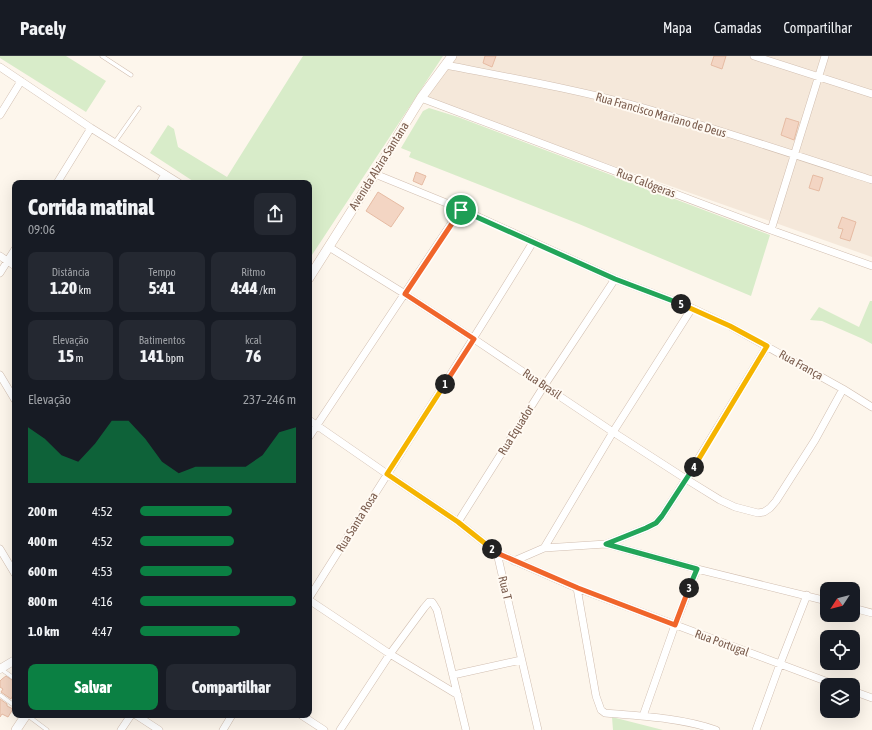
<!DOCTYPE html>
<html lang="pt">
<meta charset="utf-8">
<style>
:root{--surface:#171b24;--page:#242831;--text:#f1f3f6;--muted:#9ea1a6;--line:#363941;--accent:#0b8043}
body{margin:0;font-family:"Asap Condensed",sans-serif;background:var(--page);color:var(--text);height:100vh;display:flex;flex-direction:column;font-size:15px;white-space:nowrap}
*{box-sizing:border-box;margin:0}
p{font-size:13px;color:var(--muted)}
.icon{flex:none;width:22px;height:22px;fill:none;stroke:currentColor;stroke-width:2;stroke-linecap:round;stroke-linejoin:round}
.map{position:relative;flex:1;overflow:hidden}
.sheet{position:absolute;left:12px;top:124px;width:300px;height:538px;display:flex;flex-direction:column;background:var(--surface);border-radius:8px;box-shadow:0 4px 16px #0002}
.sheet>*{flex:none}
.needle{width:26px;rotate:234deg}
.fabs{position:absolute;left:820px;top:526px;display:grid;gap:8px}
.fabs a{display:grid;place-items:center;width:40px;height:40px;border-radius:8px;background:var(--surface);box-shadow:0 4px 16px #0002;font-size:20px}
.pin{position:absolute;display:grid;place-items:center;width:34px;height:34px;color:#fff;margin:-17px;border:2px solid #fff;border-radius:50%;box-shadow:0 1px 4px #0007}
.km{position:absolute;width:20px;height:20px;margin:-10px;border-radius:50%;background:#222;color:#fff;font-size:11px;line-height:20px;text-align:center}
.round{display:grid;place-items:center;flex:none;width:42px;height:42px;border-radius:8px;background:var(--page)}
.head{display:flex;align-items:center;justify-content:space-between;height:68px;padding:0 16px}
h1{font-size:22px;font-weight:800;line-height:30px}
.figures{display:grid;grid-template-columns:repeat(3,1fr);gap:6px;height:68px;padding:4px 16px}
.figures div{display:grid;align-content:center;border-radius:8px;background:var(--page);text-align:center}
.figures b{font-size:17px;font-weight:800}
.figures small{font-size:11px;font-weight:400}
.figures p{font-size:11px}
.chart{height:112px;padding:8px 16px}
.chart p{display:flex;justify-content:space-between}
.chart svg{width:100%;height:72px;margin-top:4px;fill:var(--accent);opacity:.7}
.action{display:flex;gap:8px;margin-top:auto;padding:8px 16px}
.action a{flex:1;height:46px;border-radius:8px;background:var(--accent);color:#fff;font-size:16px;font-weight:800;line-height:46px;text-align:center}
.action a+a{background:var(--page);color:var(--text)}
ul{padding:0 16px;list-style:none;font-size:13px}
li{display:grid;grid-template-columns:64px 48px 1fr;align-items:center;height:30px}
li i{height:10px;border-radius:5px;background:var(--accent)}
header{display:flex;align-items:center;gap:24px;box-sizing:border-box;height:56px;padding:0 20px;background:var(--surface);border-bottom:1px solid var(--line)}
header strong{font-size:19px}
nav{display:flex;gap:22px;margin-inline-start:auto;font-size:14px}
.map>svg:first-child{display:block}
.residential{fill:#f5e8da}
.green{fill:#d8ecc9}
.building{fill:#f3d5c3;stroke:#e6bba3}
.lines{fill:none;stroke-linecap:round;stroke-linejoin:round}
.service-casing{stroke:#d1beb0;stroke-width:4.5}
.minor-casing{stroke:#d1beb0;stroke-width:8}
.tertiary-casing{stroke:#d1beb0;stroke-width:9}
.secondary-casing{stroke:#d6c0b0;stroke-width:10}
.service{stroke:#fff;stroke-width:3.5}
.minor{stroke:#fff;stroke-width:7}
.tertiary{stroke:#fff;stroke-width:8}
.secondary{stroke:#fff;stroke-width:9}
.split-1-casing{stroke:#fff;stroke-width:8}
.split-2-casing{stroke:#fff;stroke-width:8}
.split-3-casing{stroke:#fff;stroke-width:8}
.split-4-casing{stroke:#fff;stroke-width:8}
.split-5-casing{stroke:#fff;stroke-width:8}
.split-6-casing{stroke:#fff;stroke-width:8}
.split-1{stroke:#f0652b;stroke-width:5}
.split-2{stroke:#f5b400;stroke-width:5}
.split-3{stroke:#f0652b;stroke-width:5}
.split-4{stroke:#22a559;stroke-width:5}
.split-5{stroke:#f5b400;stroke-width:5}
.split-6{stroke:#22a559;stroke-width:5}
.labels{text-anchor:middle;stroke-width:4;stroke-linejoin:round;paint-order:stroke}
.street-label{font-size:12px;fill:#7a5c4d;stroke:#fffaf3}
</style>
<header>
<strong>Pacely</strong>
<nav><a>Mapa</a><a>Camadas</a><a>Compartilhar</a></nav>
</header>
<div class="map">
<svg width="872" height="674" viewBox="0 0 872 674">
<rect width="100%" height="100%" fill="#fdf6ec"/>
<!-- residential -->
<path class="residential" d="M452 0H872V201L421 42Z"/>
<!-- green -->
<path class="green" d="M0 0H66L106 25 86 56 0 2Z
M303 0H443L310 202 309 201V127H196L150 97 168 69 174 73 178 91 227 121Z
M429 52 458 61 770 179 751 240 579 168 409 101 411 96 401 92 423 55Z
M870 245H872V288L863 283 822 265 810 264 819 251 859 271Z
M612 661 663 674H613Z"/>
<!-- building -->
<path class="building" d="M485 0H496L492 11 483 7Z
M714 0H726L722 13 711 9Z
M786 62 799 66 794 84 781 79Z
M416 116 426 120 422 129 413 125Z
M813 119 823 122 819 135 809 132Z
M378 136 404 152 391 171 366 155Z
M842 161 856 166 850 185 840 182 843 173 838 172Z
M6 620 15 626V641L13 639 11 643 1 636 3 633 0 631V625L2 623Z
M0 643 7 648V650L13 653 8 661 2 658 0 661Z"/>
<g class="lines">
<defs>
<path id="service" d="M102 0 131 19
M115 86 139 52
M1 613 15 623
M0 639 15 650
M27 659 47 674"/>
<path id="minor" d="M754 0 872 38
M446 9C512 22 579 34 644 52 721 74 796 99 872 124
M0 11 91 72 179 127
M421 42 771 174 872 210
M0 59 21 25
M375 118 461 153 615 223 692 252 730 270 843 333 872 351
M57 127 91 72
M160 127 165 118
M771 174 825 0
M329 191 405 238 474 283 613 376 686 423 720 444 735 451 758 457 764 456 770 452 776 445 815 384 843 333
M0 200 15 210
M0 217 15 193
M0 319 15 344
M309 364 387 418 458 466 497 497 577 532 836 629
M309 381 461 153
M458 466 544 330 615 223
M606 488 646 472 656 467 662 460 686 423 767 290
M544 492 613 376 692 252
M0 493 15 518
M497 497 538 674
M514 505 544 492 606 488 697 513 827 545
M577 532 596 640 601 654 605 657C641 660 682 662 716 674
M309 542C383 424 460 306 533 186
M309 544 390 598 458 639
M853 552 872 557
M453 619 521 604
M853 635 872 642
M136 659 159 674
M301 659 324 674
M643 660 675 569 697 513
M121 674 131 659
M223 674 232 659
M340 674 390 598 424 552 429 546H432L434 549 437 554 466 674
M756 674 780 608 807 539"/>
<path id="tertiary" d="M0 613 15 604"/>
<path id="secondary" d="M309 222 375 118 405 68 421 42 452 0
M16 674 26 659"/>
</defs>
<!-- service casing -->
<use href="#service" class="service-casing"/>
<!-- minor casing -->
<use href="#minor" class="minor-casing"/>
<!-- tertiary casing -->
<use href="#tertiary" class="tertiary-casing"/>
<!-- secondary casing -->
<use href="#secondary" class="secondary-casing"/>
<!-- service -->
<use href="#service" class="service"/>
<!-- minor -->
<use href="#minor" class="minor"/>
<!-- tertiary -->
<use href="#tertiary" class="tertiary"/>
<!-- secondary -->
<use href="#secondary" class="secondary"/>
</g>
<g class="lines">
<defs>
<path id="split-1" d="M445 328 474 283 405 238 461 154"/>
<path id="split-2" d="M445 328 387 418 458 466 492 493"/>
<path id="split-3" d="M492 493 497 497 578 532 675 569 689 532"/>
<path id="split-4" d="M689 532 697 513 606 488 646 472 656 467 662 460 694 411"/>
<path id="split-5" d="M681 248 730 270 767 290 694 411"/>
<path id="split-6" d="M461 154 615 223 681 248"/>
</defs>
<!-- split-1 casing -->
<use href="#split-1" class="split-1-casing"/>
<!-- split-2 casing -->
<use href="#split-2" class="split-2-casing"/>
<!-- split-3 casing -->
<use href="#split-3" class="split-3-casing"/>
<!-- split-4 casing -->
<use href="#split-4" class="split-4-casing"/>
<!-- split-5 casing -->
<use href="#split-5" class="split-5-casing"/>
<!-- split-6 casing -->
<use href="#split-6" class="split-6-casing"/>
<!-- split-1 -->
<use href="#split-1" class="split-1"/>
<!-- split-2 -->
<use href="#split-2" class="split-2"/>
<!-- split-3 -->
<use href="#split-3" class="split-3"/>
<!-- split-4 -->
<use href="#split-4" class="split-4"/>
<!-- split-5 -->
<use href="#split-5" class="split-5"/>
<!-- split-6 -->
<use href="#split-6" class="split-6"/>
</g>
<g class="labels">
<!-- street labels -->
<g class="street-label">
<text transform="translate(661 59) rotate(16)" y="4">Rua Francisco Mariano de Deus</text>
<text transform="translate(379 110) rotate(-58)" y="4">Avenida Alzira Santana</text>
<text transform="translate(646 127) rotate(21)" y="4">Rua Calógeras</text>
<text transform="translate(801 309) rotate(29)" y="4">Rua França</text>
<text transform="translate(542 328) rotate(34)" y="4">Rua Brasil</text>
<text transform="translate(516 374) rotate(-58)" y="4">Rua Equador</text>
<text transform="translate(357 466) rotate(-58)" y="4">Rua Santa Rosa</text>
<text transform="translate(505 532) rotate(77)" y="4">Rua T</text>
<text transform="translate(722 587) rotate(20)" y="4">Rua Portugal</text>
</g>
</g>
</svg>
<div class="fabs">
<a><svg class="needle" viewBox="-14 -14 28 28"><path d="M0-13l5 13h-10z" fill="#e53935"/><path d="M0 13l5-13h-10z" fill="#9ea1a6"/></svg></a>
<a><svg class="icon" aria-label="locate" viewBox="0 0 24 24"><circle cx="12" cy="12" r="6"/><path d="M12 2v4M12 18v4M2 12h4M18 12h4"/></svg></a>
<a><svg class="icon" aria-label="layers" viewBox="0 0 24 24"><path d="M12 4l9 5-9 5-9-5zM3 14l9 5 9-5"/></svg></a>
</div>
<div class="pin" style="left:461px;top:154px;background:#1e9e55"><svg class="icon" aria-label="arrive" viewBox="0 0 24 24"><path d="M6 21V4h12l-3 4 3 4H6"/></svg></div>
<b class="km" style="left:445px;top:328px">1</b>
<b class="km" style="left:492px;top:493px">2</b>
<b class="km" style="left:689px;top:532px">3</b>
<b class="km" style="left:694px;top:411px">4</b>
<b class="km" style="left:681px;top:248px">5</b>
<section class="sheet">
<div class="head"><div><h1>Corrida matinal</h1><p>09:06</p></div><a class="round"><svg class="icon" aria-label="share" viewBox="0 0 24 24"><path d="M12 15V3M7 8l5-5 5 5M5 13v7h14v-7"/></svg></a></div>
<div class="figures">
<div><p>Distância</p><b>1.20<small> km</small></b></div>
<div><p>Tempo</p><b>5:41</b></div>
<div><p>Ritmo</p><b>4:44<small> /km</small></b></div>
</div>
<div class="figures">
<div><p>Elevação</p><b>15<small> m</small></b></div>
<div><p>Batimentos</p><b>141<small> bpm</small></b></div>
<div><p>kcal</p><b>76</b></div>
</div>
<div class="chart"><p><span>Elevação</span>237–246 m</p>
<svg viewBox="0 0 160 44" preserveAspectRatio="none"><path d="M0 44V10L10 17L20 27L30 31L40 20L50 6L60 6L70 17L80 31L90 38L100 34L110 34L120 34L130 34L140 27L150 13L160 10V44z"/></svg>
</div>
<ul>
<li><b>200 m</b>4:52<i style="width:59%"></i></li>
<li><b>400 m</b>4:52<i style="width:60%"></i></li>
<li><b>600 m</b>4:53<i style="width:59%"></i></li>
<li><b>800 m</b>4:16<i style="width:100%"></i></li>
<li><b>1.0 km</b>4:47<i style="width:64%"></i></li>
</ul>
<div class="action"><a>Salvar</a><a>Compartilhar</a></div>
</section>
</div>
